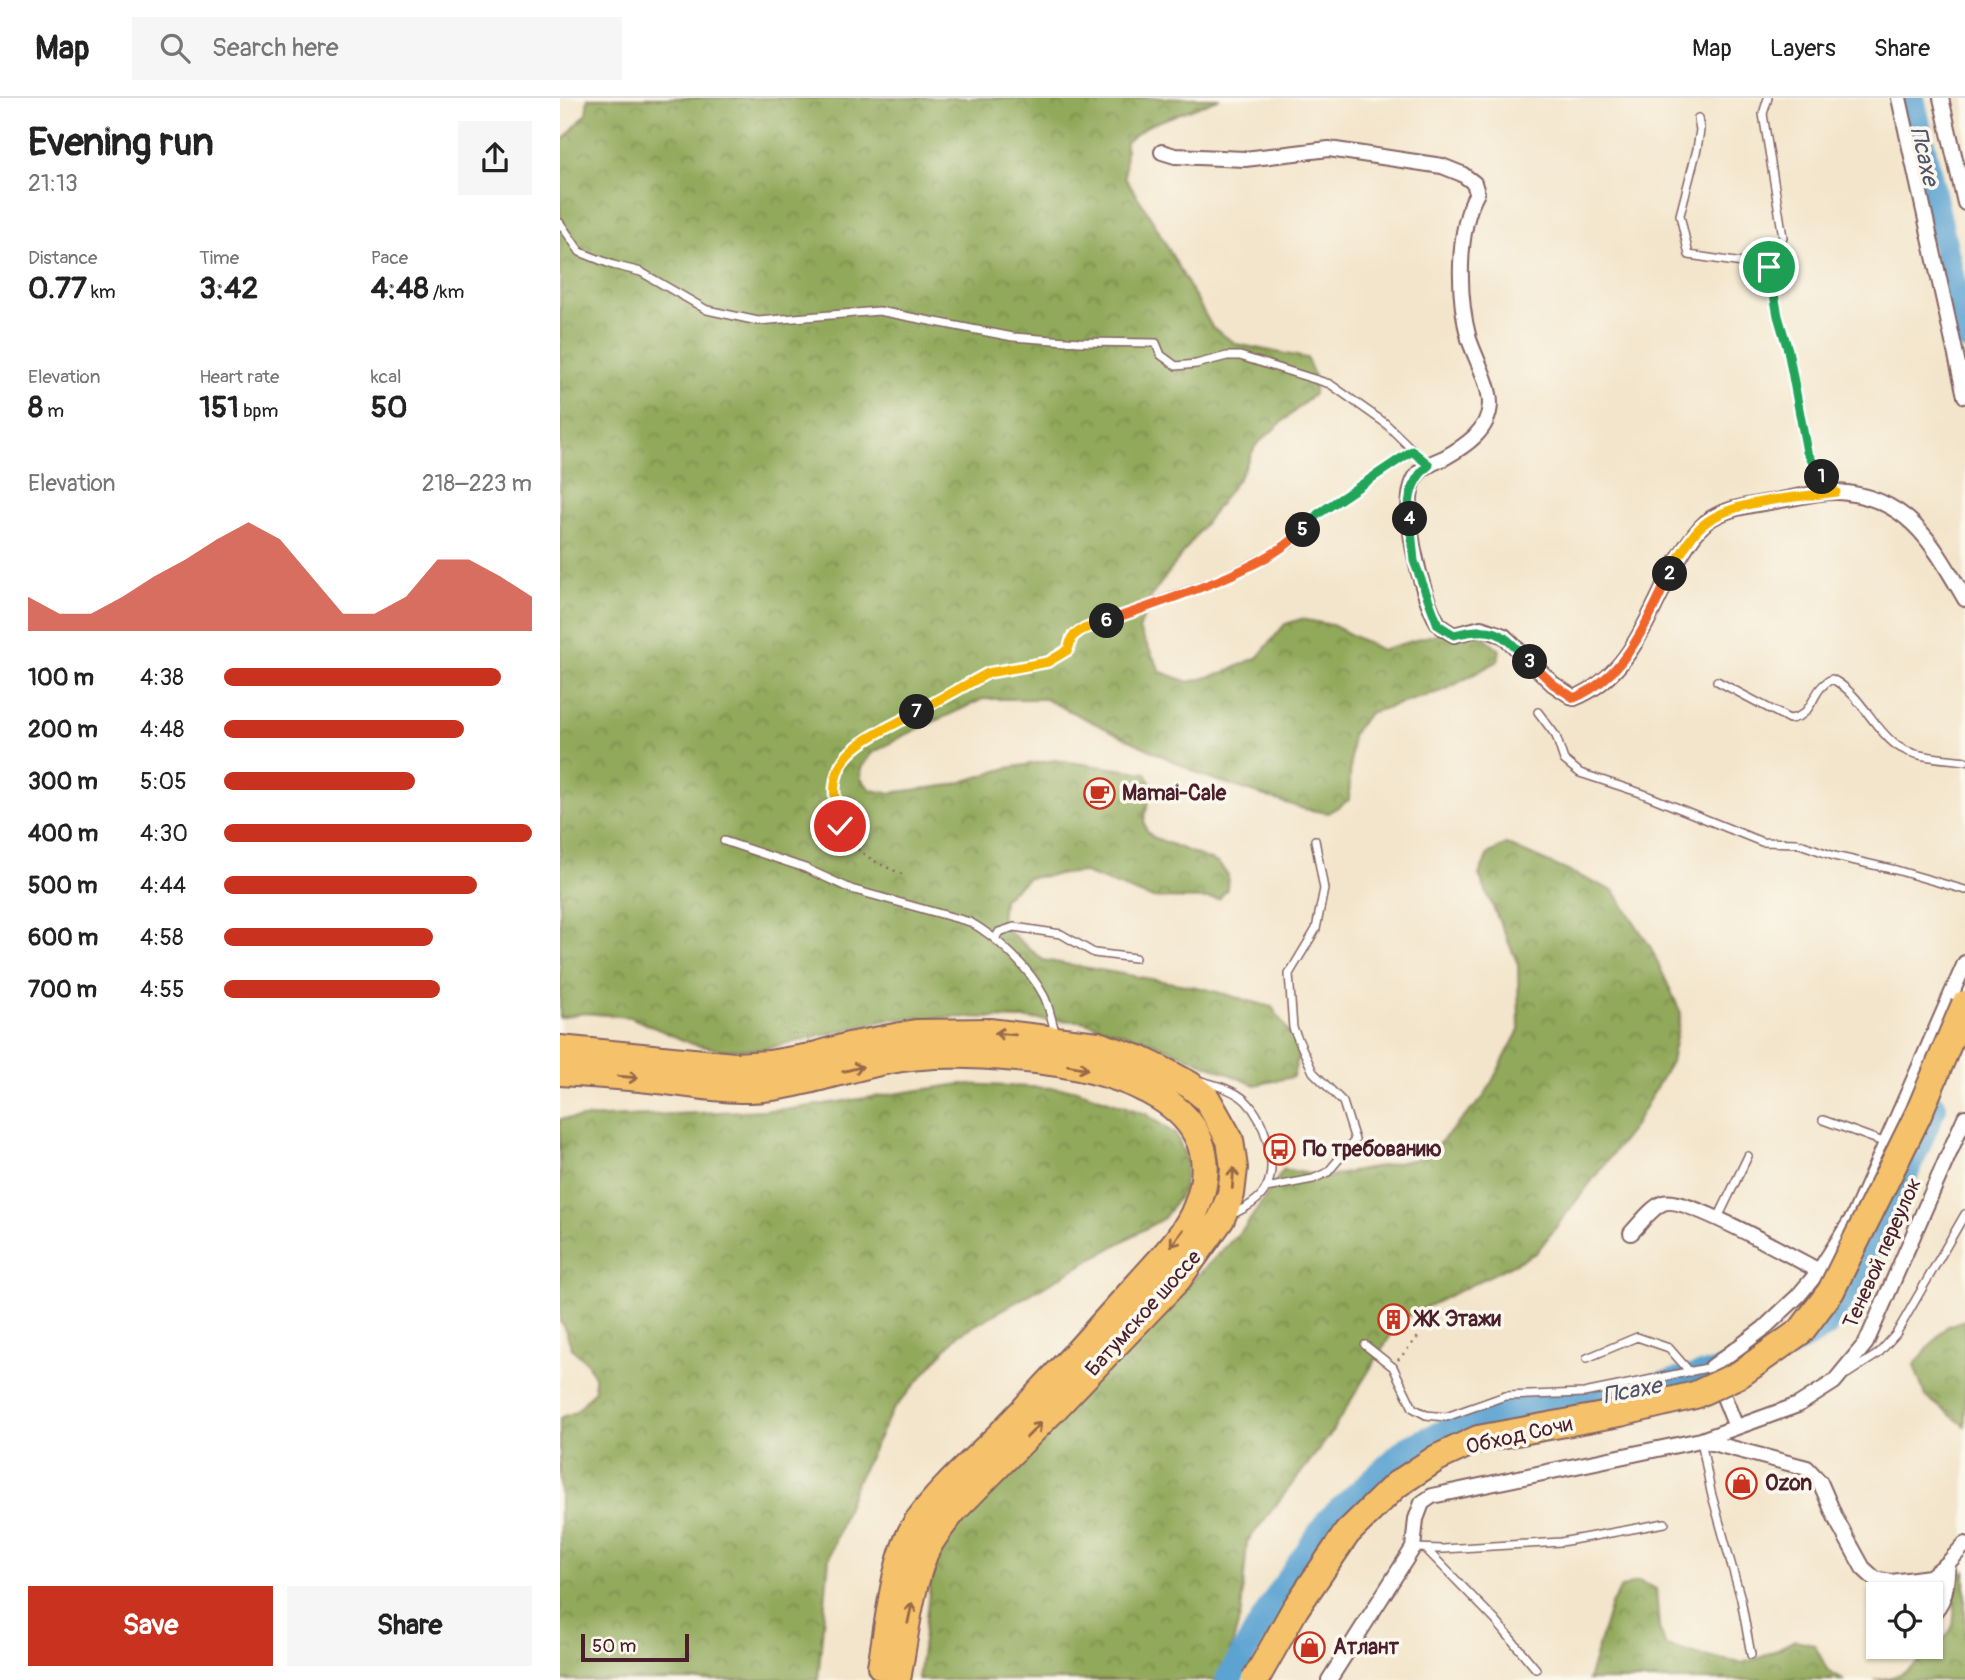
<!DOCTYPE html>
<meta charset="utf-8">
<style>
:root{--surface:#fff;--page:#f6f6f6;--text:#222;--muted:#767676;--line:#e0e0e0;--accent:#c8321e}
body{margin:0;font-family:Pangolin,sans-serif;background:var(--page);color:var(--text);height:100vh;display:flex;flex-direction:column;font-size:26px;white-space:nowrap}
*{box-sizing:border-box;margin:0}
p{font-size:23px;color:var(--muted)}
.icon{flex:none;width:38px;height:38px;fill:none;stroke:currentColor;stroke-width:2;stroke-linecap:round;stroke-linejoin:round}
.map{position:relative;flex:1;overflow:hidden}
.details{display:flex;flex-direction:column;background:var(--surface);width:560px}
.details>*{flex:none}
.tools{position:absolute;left:1306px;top:1484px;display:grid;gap:14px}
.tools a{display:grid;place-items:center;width:77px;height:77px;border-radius:0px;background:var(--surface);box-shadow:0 2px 5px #0004;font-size:35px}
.scale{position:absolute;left:21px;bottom:18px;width:108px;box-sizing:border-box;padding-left:7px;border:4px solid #4a1f2b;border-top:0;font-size:19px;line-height:24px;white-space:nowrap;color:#4a1f2b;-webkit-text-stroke:5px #fbf7ec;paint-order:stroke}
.pin{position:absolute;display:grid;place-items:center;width:60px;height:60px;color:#fff;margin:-30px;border:4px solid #fff;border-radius:50%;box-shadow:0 2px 7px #0007}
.km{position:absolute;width:35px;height:35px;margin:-18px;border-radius:50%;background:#222;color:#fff;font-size:19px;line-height:35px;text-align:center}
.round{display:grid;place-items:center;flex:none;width:74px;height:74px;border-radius:0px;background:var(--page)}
.headline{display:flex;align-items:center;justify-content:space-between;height:119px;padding:0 28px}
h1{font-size:38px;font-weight:800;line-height:52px}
.metrics{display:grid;grid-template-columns:repeat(3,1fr);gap:10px;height:119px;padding:7px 28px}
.metrics div{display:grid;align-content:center}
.metrics b{font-size:30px;font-weight:800}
.metrics small{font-size:19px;font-weight:400}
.metrics p{font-size:19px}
.chart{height:196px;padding:14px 28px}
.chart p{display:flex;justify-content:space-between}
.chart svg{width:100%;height:126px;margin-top:7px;fill:var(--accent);opacity:.7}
.cta{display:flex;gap:14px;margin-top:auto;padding:14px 28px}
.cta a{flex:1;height:80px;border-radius:0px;background:var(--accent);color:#fff;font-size:28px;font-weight:800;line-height:80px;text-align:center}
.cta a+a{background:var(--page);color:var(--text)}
ul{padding:0 28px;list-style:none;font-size:23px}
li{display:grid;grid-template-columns:112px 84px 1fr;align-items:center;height:52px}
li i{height:18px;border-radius:9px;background:var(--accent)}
header{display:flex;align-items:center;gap:42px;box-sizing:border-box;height:98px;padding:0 35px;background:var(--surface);border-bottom:2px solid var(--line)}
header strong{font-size:33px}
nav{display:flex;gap:38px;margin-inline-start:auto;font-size:24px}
.search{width:490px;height:63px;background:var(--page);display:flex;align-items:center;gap:18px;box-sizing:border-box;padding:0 24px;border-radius:0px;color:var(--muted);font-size:26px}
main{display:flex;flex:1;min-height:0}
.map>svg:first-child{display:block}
.forest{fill:url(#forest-crowns);stroke:#6e6442;stroke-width:2}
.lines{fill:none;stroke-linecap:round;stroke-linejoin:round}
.river{stroke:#5ba3d1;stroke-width:26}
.lane-casing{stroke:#856463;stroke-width:10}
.street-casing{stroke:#856463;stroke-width:18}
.highway-casing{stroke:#856463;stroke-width:30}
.path{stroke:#856463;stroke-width:2.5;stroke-dasharray:2 5;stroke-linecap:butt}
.lane{stroke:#fff;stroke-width:7}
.street{stroke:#fff;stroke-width:14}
.highway{stroke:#f5c16b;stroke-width:26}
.highway-bridge-casing{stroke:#856463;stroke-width:30;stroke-linecap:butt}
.highway-bridge{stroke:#f5c16b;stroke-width:26}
.oneway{stroke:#976848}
.split-1-casing{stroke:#fff;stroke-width:14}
.split-2-casing{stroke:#fff;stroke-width:14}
.split-3-casing{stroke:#fff;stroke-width:14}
.split-4-casing{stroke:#fff;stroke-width:14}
.split-5-casing{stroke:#fff;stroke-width:14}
.split-6-casing{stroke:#fff;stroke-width:14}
.split-7-casing{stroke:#fff;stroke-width:14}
.split-8-casing{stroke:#fff;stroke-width:14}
.split-1{stroke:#22a559;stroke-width:9}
.split-2{stroke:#f5b400;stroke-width:9}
.split-3{stroke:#f0652b;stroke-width:9}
.split-4{stroke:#22a559;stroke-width:9}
.split-5{stroke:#22a559;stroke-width:9}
.split-6{stroke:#f0652b;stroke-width:9}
.split-7{stroke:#f5b400;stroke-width:9}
.split-8{stroke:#f5b400;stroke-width:9}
.labels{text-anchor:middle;stroke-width:7;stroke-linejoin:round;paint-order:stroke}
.poi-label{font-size:21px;font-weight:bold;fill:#4a1f2b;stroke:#fbf7ec;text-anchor:start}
.street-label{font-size:21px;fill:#4a1f2b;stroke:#fbf7ec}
.water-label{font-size:23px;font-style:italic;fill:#51546d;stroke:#fbf7ec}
</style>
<header>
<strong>Map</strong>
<div class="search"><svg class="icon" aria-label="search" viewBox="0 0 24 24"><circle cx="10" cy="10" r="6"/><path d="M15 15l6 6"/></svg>Search here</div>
<nav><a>Map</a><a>Layers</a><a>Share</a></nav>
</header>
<main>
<section class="details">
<div class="headline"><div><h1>Evening run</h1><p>21:13</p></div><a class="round"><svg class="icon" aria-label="share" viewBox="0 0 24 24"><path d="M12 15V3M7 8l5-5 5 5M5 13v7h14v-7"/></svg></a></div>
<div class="metrics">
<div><p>Distance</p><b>0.77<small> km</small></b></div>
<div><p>Time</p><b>3:42</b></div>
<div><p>Pace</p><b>4:48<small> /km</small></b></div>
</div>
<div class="metrics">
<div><p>Elevation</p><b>8<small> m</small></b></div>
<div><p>Heart rate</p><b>151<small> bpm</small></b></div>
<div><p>kcal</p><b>50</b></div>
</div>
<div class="chart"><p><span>Elevation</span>218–223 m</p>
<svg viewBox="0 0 160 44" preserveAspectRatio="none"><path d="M0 44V32L10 38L20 38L30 32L40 25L50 19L60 12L70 6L80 12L90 25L100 38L110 38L120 32L130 19L140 19L150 25L160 32V44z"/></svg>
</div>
<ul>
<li><b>100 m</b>4:38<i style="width:90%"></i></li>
<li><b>200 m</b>4:48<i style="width:78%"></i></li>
<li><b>300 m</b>5:05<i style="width:62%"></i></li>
<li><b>400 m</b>4:30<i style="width:100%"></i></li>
<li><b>500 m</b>4:44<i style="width:82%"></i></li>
<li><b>600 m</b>4:58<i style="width:68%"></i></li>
<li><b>700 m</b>4:55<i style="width:70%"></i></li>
</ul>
<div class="cta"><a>Save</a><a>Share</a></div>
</section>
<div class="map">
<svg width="1405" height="1582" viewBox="0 0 1405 1582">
<defs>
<pattern id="forest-crowns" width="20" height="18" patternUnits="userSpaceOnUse" patternTransform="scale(1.75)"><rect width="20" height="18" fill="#91a95a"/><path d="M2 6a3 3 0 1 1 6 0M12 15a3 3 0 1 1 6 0" fill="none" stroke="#78894b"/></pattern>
</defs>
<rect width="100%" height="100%" fill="#fbf7ec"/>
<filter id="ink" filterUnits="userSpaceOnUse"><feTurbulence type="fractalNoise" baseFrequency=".0143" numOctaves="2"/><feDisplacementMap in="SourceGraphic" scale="14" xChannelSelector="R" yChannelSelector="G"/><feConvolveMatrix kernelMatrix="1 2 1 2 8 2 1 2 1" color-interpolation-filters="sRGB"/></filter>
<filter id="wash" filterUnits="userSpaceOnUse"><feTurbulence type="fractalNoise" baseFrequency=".00686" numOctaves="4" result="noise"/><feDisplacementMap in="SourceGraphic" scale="28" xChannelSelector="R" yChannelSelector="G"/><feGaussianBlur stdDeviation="1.57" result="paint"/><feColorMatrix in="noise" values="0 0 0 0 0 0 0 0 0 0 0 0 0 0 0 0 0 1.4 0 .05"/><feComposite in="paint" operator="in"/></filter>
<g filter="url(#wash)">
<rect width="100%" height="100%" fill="#f3e5cb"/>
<!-- forest -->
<path class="forest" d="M28 0H660L587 28 566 44 565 80 589 116 652 229 676 246 747 260 754 278V296L696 347 680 378 592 497 579 532 601 574 629 584 663 575 698 559 725 526 741 521 772 527 821 552 897 530 923 538 940 552 938 563 885 592 809 615 792 636 789 702 768 715 744 711 644 678 485 601H423L345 637 311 656 301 670V681L311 692 329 695 392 687 447 670 495 662 586 675C588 680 592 686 591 691 590 710 575 725 593 739L658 765 668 777 667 791 659 801 591 800 522 774 468 780 443 801 441 827 483 862 642 890 712 909 740 951 733 979 695 987 592 944 521 923 406 919 332 921 204 951 161 952 132 946 70 919 23 915 0 920V45L26 16Z
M946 746 1054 793 1091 850 1121 915 1111 964 1074 1028 976 1155 840 1222 768 1340 687 1444 681 1515 663 1582H358L371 1480 387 1433 685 1129 724 1071 767 1079 866 1059 924 999 959 932 958 866 919 777 928 756Z
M401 986 514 991 586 1016 616 1037 627 1062 623 1093 604 1120 398 1237 332 1313 294 1389 269 1460 258 1582H0V1320L16 1314 35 1292 34 1279 27 1264 12 1251 4 1228 0 1224V1021L231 1011Z
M1405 1222V1328L1365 1298 1354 1267 1387 1228Z
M1405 1473V1580L1403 1582H1315C1320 1581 1326 1581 1332 1579 1349 1574 1389 1543 1393 1526 1397 1504 1390 1493 1405 1473Z
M1078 1483 1096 1491 1099 1530 1106 1548 1143 1558 1182 1565 1200 1560 1235 1542 1254 1546 1268 1573 1283 1582H1028L1051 1506 1061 1490Z"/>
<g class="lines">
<!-- river -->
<path class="river" d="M1352 0 1405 240
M1228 1249 1265 1228 1317 1144 1374 1009
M668 1582 719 1496 769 1422 847 1351 891 1331 968 1310 1072 1293 1181 1269"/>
</g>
</g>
<g filter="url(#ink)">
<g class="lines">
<defs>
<path id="lane" d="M1208 0 1203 16 1223 139 1209 169 1218 218 1228 252 1247 354 1263 380 1275 393
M1138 20 1140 32 1137 51 1120 117 1129 157 1209 169
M0 125 20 154 53 167 81 174 147 212 198 223 319 213 453 239 520 244 596 245 601 257 616 268 636 266 667 258H680L770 286 825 325 868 367
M521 532 665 479 730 446 758 416 852 353
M1157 583 1229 621C1256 618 1249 592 1272 581 1301 596 1312 629 1336 647 1353 660 1384 660 1405 663
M978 614 996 638 1004 662 1020 675 1081 695 1202 744 1237 745 1274 758 1336 772 1405 792
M164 743 245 770 291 791 410 824C437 839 470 871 484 898 489 908 491 920 494 930L493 936
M435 841 439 834 454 829 501 836 534 855 575 860
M641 983C656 987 675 992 686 1003 704 1021 719 1066 706 1090 700 1103 683 1111 671 1117
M1263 1022 1326 1045
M706 1090 753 1081 768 1074 795 1042 783 1004 753 974 733 930 729 876 756 831 764 791 755 742
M1158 1120 1188 1058
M805 1247 833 1269 853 1310 866 1317 886 1319 945 1298 1024 1295 1152 1269
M1027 1260 1077 1239 1109 1250 1130 1274
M1287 1276 1318 1256 1336 1236 1405 1116
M1141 1342 1151 1394 1181 1501 1191 1557
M854 1450 883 1451 1001 1444 1105 1425
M866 1451 935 1522 976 1571"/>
<path id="street" d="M1339 0 1405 298
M1381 0 1405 105
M602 54 615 58 685 61 769 51 882 68 902 76 914 85 917 95C896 132 898 201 909 241 915 260 930 285 930 306 929 333 905 348 884 360 875 364 863 368 857 377 837 404 861 498 878 525 881 530 889 534 894 537L921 530 944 538 993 586 1014 600C1086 572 1094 481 1141 429 1158 410 1192 407 1215 403 1235 400 1258 393 1278 394 1349 399 1373 446 1405 501
M1071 1135C1080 1126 1091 1110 1103 1105 1123 1097 1235 1160 1259 1173
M1176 1329 1152 1269 1203 1231 1238 1198 1259 1173 1294 1118 1405 865
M1141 1342 1247 1370 1260 1384 1276 1421 1303 1470 1315 1481 1332 1484 1370 1479 1388 1465 1405 1446
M1315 1481 1325 1496
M1370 1518C1387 1503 1386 1486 1388 1465
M769 1582 853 1450 856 1421 862 1405 872 1398 1141 1342 1238 1307 1274 1284 1306 1245 1405 1019"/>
<path id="highway" d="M0 951 174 968 209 966 250 959 289 948 356 935 429 934 538 947 579 961 604 973 630 987 647 1001 670 1042 674 1070 671 1096 661 1121 618 1181 493 1312 393 1413C383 1426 372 1439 365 1454 350 1490 344 1543 337 1582
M0 974C33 976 66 978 98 982 128 985 160 992 190 991 237 989 280 972 325 963 375 953 426 957 476 962 552 971 677 1004 637 1108 626 1138 599 1163 578 1187 533 1238 487 1288 440 1337 412 1365 382 1390 358 1423 334 1457 329 1526 321 1568"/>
</defs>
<!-- lane casing -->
<use href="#lane" class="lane-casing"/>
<!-- street casing -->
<use href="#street" class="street-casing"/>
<!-- highway casing -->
<use href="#highway" class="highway-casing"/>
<!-- path -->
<path class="path" d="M342 776C309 762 286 750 276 713 271 697 273 676 283 662 300 639 356 615 382 600 398 592 413 581 430 575 461 563 496 575 513 539
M838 1262 859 1238"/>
<!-- lane -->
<use href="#lane" class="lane"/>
<!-- street -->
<use href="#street" class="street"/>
<!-- highway -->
<use href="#highway" class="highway"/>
<defs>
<path id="highway-bridge" d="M695 1582 735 1511 787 1435 836 1387 877 1360 918 1341 1060 1315 1135 1297 1180 1276 1241 1233 1271 1193 1358 1017 1405 906"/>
</defs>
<!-- highway-bridge casing -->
<use href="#highway-bridge" class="highway-bridge-casing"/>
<!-- highway-bridge -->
<use href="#highway-bridge" class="highway-bridge"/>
</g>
<!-- one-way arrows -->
<defs><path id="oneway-shaft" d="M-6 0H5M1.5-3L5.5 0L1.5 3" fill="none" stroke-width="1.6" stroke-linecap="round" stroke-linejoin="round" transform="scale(1.75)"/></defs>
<g class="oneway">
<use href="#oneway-shaft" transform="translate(445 936) rotate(-175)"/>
<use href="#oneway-shaft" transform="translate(518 969) rotate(10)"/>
<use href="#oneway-shaft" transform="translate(293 971) rotate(-14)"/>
<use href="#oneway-shaft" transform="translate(68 979) rotate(5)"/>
<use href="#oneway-shaft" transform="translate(673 1080) rotate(-86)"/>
<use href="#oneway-shaft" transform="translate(617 1140) rotate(127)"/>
<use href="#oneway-shaft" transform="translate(474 1332) rotate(-45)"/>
<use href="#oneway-shaft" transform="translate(350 1515) rotate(-78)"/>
</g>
</g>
<g class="lines" filter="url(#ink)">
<defs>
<path id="split-1" d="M1209 169 1218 218 1228 252 1247 354 1262 379"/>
<path id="split-2" d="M1110 476C1117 462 1131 436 1144 426 1175 401 1237 400 1276 394L1262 379"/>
<path id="split-3" d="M970 564 993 586 1014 600C1066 579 1087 523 1110 476"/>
<path id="split-4" d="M850 421 854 463 878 527 894 537C937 526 941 535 970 564"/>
<path id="split-5" d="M743 432 758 416 852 353 869 367C852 381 847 400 850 421"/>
<path id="split-6" d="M547 523C602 503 705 473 743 432"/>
<path id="split-7" d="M357 614 428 575 488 564 508 552 512 539 521 532 547 523"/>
<path id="split-8" d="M280 728C259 654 301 645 357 614"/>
</defs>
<!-- split-1 casing -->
<use href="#split-1" class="split-1-casing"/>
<!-- split-2 casing -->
<use href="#split-2" class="split-2-casing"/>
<!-- split-3 casing -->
<use href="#split-3" class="split-3-casing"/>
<!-- split-4 casing -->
<use href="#split-4" class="split-4-casing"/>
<!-- split-5 casing -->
<use href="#split-5" class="split-5-casing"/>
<!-- split-6 casing -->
<use href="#split-6" class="split-6-casing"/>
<!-- split-7 casing -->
<use href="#split-7" class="split-7-casing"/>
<!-- split-8 casing -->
<use href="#split-8" class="split-8-casing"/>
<!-- split-1 -->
<use href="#split-1" class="split-1"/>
<!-- split-2 -->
<use href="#split-2" class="split-2"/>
<!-- split-3 -->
<use href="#split-3" class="split-3"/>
<!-- split-4 -->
<use href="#split-4" class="split-4"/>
<!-- split-5 -->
<use href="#split-5" class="split-5"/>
<!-- split-6 -->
<use href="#split-6" class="split-6"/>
<!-- split-7 -->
<use href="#split-7" class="split-7"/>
<!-- split-8 -->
<use href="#split-8" class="split-8"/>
</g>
<!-- icons -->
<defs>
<symbol id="cafe-ring" viewBox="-11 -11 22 22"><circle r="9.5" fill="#fbf7ec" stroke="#c8321e" stroke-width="1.5"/><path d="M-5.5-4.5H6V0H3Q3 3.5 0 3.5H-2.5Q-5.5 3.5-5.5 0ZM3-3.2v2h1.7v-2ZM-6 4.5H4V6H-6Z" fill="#c8321e"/></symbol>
<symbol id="bus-ring" viewBox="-11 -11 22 22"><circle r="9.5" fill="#fbf7ec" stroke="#c8321e" stroke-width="1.5"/><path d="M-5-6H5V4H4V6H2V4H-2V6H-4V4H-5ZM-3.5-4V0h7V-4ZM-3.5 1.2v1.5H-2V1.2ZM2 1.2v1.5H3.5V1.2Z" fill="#c8321e"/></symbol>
<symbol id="building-ring" viewBox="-11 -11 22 22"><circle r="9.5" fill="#fbf7ec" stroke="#c8321e" stroke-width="1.5"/><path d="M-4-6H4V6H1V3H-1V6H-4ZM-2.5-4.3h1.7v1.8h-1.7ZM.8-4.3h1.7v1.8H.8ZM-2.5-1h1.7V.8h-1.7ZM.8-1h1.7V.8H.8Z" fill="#c8321e"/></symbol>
<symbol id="shop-ring" viewBox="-11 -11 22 22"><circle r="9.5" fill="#fbf7ec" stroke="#c8321e" stroke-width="1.5"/><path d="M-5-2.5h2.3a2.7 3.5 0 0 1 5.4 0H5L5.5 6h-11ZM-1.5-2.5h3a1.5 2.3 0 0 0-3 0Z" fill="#c8321e"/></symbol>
</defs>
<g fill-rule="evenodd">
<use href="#cafe-ring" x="522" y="678" width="35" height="35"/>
<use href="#bus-ring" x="702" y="1034" width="35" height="35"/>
<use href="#building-ring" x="816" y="1204" width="35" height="35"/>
<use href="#shop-ring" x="1164" y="1368" width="35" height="35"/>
<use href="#shop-ring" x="732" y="1532" width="35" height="35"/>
</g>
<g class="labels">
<!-- poi labels -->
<g class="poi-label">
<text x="562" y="702">Mamai-Cale</text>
<text x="743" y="1058">По требованию</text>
<text x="856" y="1228">ЖК Этажи</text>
<text x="1205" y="1392">Ozon</text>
<text x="773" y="1556">Атлант</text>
</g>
<!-- street labels -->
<g class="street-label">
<text transform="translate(1322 1155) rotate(-66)" y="7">Теневой переулок</text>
<text transform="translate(583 1215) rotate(-48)" y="7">Батумское шоссе</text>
<text transform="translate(959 1337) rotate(-13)" y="7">Обход Сочи</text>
</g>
<!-- water labels -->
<g class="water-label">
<text transform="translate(1365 58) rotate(77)" y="8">Псахе</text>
<text transform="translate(1072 1292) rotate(-11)" y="8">Псахе</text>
</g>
</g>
</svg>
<div class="tools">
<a><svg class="icon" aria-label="locate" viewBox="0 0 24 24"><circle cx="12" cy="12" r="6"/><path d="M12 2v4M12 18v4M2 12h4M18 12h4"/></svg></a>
</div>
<div class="scale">50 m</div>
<div class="pin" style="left:1209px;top:169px;background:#1e9e55"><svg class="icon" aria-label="arrive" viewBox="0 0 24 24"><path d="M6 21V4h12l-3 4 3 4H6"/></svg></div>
<div class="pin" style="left:280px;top:728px;background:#d93025"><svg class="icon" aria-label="check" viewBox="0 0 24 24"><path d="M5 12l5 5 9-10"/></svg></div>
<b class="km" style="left:1262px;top:379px">1</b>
<b class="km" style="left:1110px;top:476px">2</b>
<b class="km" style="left:970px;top:564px">3</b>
<b class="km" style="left:850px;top:421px">4</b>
<b class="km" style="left:743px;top:432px">5</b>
<b class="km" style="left:547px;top:523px">6</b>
<b class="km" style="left:357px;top:614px">7</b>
</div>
</main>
